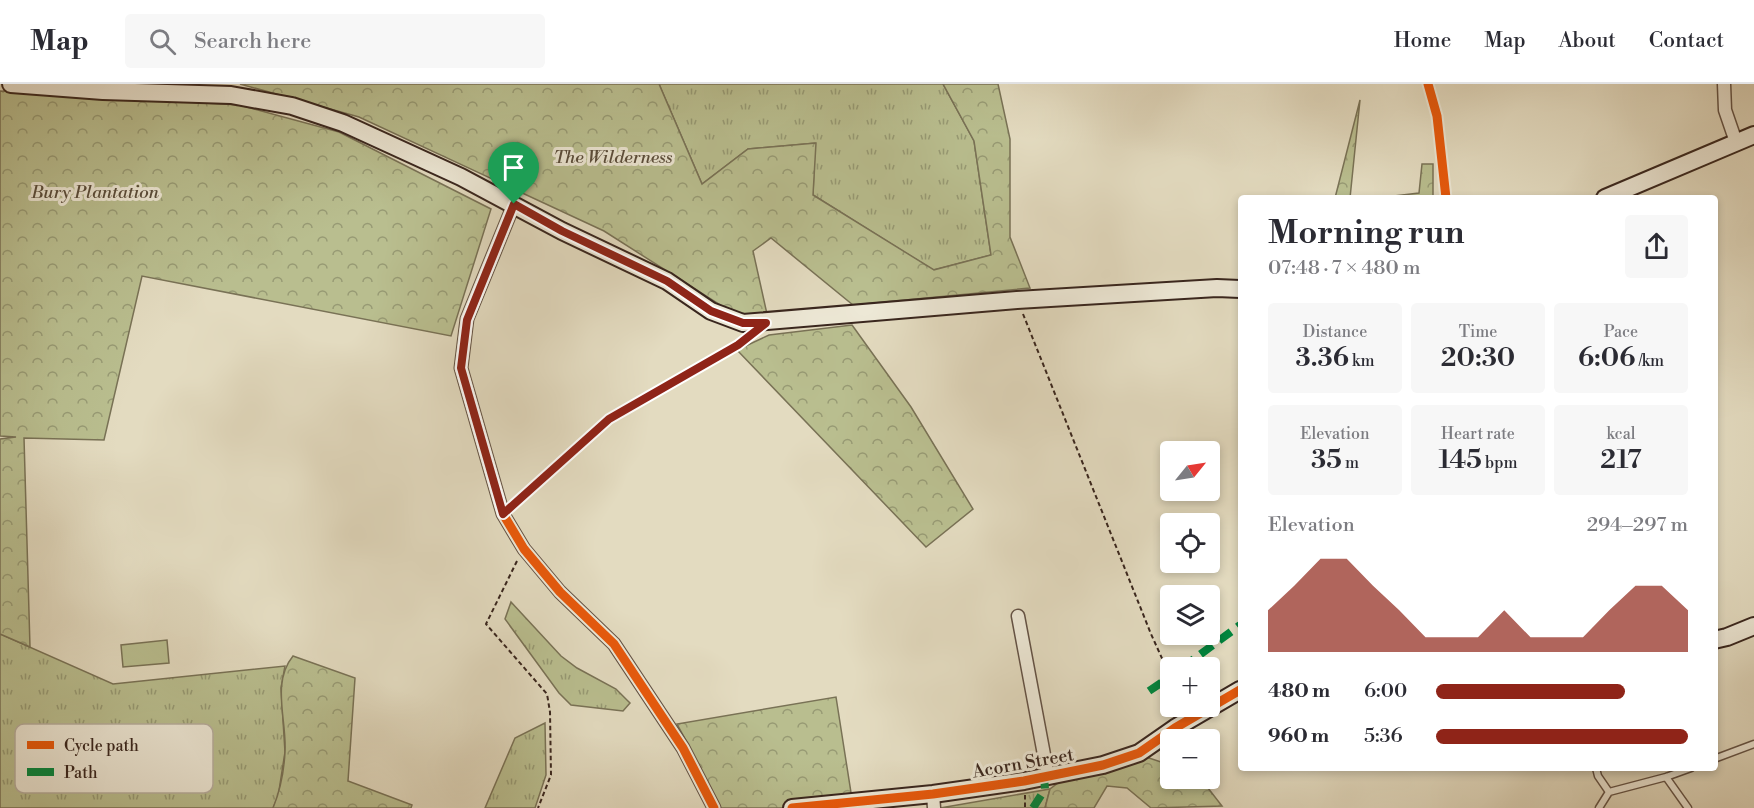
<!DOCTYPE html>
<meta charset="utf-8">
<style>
:root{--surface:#fff;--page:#f7f7f7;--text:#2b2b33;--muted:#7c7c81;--line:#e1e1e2;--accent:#8f2418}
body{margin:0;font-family:"Libre Bodoni",serif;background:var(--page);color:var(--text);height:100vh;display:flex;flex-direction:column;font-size:22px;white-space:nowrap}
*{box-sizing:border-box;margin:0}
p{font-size:20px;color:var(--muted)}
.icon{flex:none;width:33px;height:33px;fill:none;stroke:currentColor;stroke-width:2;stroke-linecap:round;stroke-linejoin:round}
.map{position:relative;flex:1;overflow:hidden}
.drawer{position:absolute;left:1238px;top:111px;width:480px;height:576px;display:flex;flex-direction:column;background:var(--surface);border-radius:6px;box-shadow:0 3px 9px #0003}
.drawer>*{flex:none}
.needle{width:39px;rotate:60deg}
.fabs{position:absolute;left:1160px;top:357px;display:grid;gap:12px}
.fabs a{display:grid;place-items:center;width:60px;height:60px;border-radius:6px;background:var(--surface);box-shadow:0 3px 9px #0003;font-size:30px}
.pin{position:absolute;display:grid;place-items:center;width:51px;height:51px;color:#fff;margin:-62px -26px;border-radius:50% 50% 50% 0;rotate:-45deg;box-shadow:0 0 6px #0007}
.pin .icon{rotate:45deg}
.round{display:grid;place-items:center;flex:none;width:63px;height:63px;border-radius:6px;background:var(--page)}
.overview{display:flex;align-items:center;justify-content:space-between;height:102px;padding:0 30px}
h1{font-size:33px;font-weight:600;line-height:45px}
.figures{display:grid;grid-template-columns:repeat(3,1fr);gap:9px;height:102px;padding:6px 30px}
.figures div{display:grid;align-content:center;border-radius:6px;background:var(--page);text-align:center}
.figures b{font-size:26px;font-weight:600}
.figures small{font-size:16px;font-weight:400}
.figures p{font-size:16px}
.chart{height:168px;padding:12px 30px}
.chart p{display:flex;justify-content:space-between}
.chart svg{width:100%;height:108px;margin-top:6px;fill:var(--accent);opacity:.7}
ul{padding:0 30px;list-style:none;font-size:20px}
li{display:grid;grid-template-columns:96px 72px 1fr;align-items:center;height:45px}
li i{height:15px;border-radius:8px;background:var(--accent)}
header{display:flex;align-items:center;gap:36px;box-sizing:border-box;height:84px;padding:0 30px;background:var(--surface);border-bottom:2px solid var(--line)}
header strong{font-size:28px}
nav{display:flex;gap:33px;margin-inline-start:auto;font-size:21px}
.search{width:420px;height:54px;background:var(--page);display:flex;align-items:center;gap:15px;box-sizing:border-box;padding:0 21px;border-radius:6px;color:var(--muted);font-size:22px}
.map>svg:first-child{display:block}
.grass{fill:url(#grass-tufts);stroke:#797256;stroke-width:1.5}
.forest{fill:url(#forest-crowns);stroke:#797256;stroke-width:1.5}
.garden{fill:#b9be8f;stroke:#797256;stroke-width:1.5}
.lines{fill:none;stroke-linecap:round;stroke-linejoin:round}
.lane-casing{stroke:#645346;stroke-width:9}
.street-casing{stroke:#645346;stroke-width:15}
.secondary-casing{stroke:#39261e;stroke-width:20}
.path{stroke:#39261e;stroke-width:2;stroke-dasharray:4.5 3;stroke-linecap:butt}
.lane{stroke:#ede8d6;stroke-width:6}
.street{stroke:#ede8d6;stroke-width:12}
.secondary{stroke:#ede8d6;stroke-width:16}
.quiet{stroke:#00873e;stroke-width:8;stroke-dasharray:15 8;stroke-linecap:butt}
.cycleway-casing{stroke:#ede8d6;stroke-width:13}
.cycleway{stroke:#e8590c;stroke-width:9}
.route-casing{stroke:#fff;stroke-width:12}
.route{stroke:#8f2418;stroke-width:8}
.labels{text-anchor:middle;stroke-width:6;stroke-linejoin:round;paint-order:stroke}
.park-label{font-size:18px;font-style:italic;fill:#594c3a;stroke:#ede8d6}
.street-label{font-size:18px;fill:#39261e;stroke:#ede8d6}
.key{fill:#ede8d6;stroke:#b7ae9f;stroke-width:1.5}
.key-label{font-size:16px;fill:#39261e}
</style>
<header>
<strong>Map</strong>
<div class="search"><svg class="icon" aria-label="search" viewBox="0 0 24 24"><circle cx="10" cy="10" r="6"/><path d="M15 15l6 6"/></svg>Search here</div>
<nav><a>Home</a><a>Map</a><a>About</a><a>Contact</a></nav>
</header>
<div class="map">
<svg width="1754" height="724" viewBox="0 0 1754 724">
<defs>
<pattern id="grass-tufts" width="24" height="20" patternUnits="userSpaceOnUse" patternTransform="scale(1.5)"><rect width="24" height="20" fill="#b9be8f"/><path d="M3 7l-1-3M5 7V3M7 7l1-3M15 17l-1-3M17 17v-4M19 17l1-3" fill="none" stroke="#979a74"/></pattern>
<pattern id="forest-crowns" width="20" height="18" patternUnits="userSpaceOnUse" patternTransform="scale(1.5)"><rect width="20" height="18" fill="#b9be8f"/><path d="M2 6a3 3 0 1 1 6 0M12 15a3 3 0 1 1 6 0" fill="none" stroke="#979a74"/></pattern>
</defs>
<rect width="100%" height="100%" fill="#e3dbc0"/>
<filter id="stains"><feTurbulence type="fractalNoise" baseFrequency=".00333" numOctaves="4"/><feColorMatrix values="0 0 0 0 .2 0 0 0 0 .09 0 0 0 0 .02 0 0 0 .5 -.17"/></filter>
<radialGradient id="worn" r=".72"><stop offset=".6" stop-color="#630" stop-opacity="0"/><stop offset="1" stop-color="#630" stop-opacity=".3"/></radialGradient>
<!-- grass -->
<path class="grass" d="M659 0H943L974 57 991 171 933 186 813 111 815 59 748 65 702 100Z
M511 518 561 572 577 584 616 605 630 619 623 627 571 621 559 609 505 535Z
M0 550 113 600 285 582 281 604 285 668 278 713 273 724H0Z
M545 639 546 691 535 724H485L515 654Z
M1050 705 1045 724H940Z"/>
<!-- forest -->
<path class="forest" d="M240 0H659L702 100 748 65 816 59 813 111 934 186 991 171 974 57 943 0H998L1010 55V153L1030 204 853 221 771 154 753 167 769 239 739 233 604 147 359 33Z
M0 7 239 21 339 48 491 125 451 252 142 192 104 356 24 354 30 563 0 550V355L16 353 0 352Z
M1360 16 1350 114H1335Z
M1422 80H1433V114H1377L1419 109Z
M852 241 911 323 973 425 926 463 737 266 769 251Z
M293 572 355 594 348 697 412 721 411 724H273C280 707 284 687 285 668 287 636 271 599 293 572Z
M836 613 852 715 804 724H713L689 662 677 640Z
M1143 672 1170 681V694L1201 695 1222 722 1151 724 1127 704 1107 702 1094 724H1045L1050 705 1062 696Z"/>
<!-- garden -->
<path class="garden" d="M167 556 169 579 123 583 121 561Z"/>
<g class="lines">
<defs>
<path id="lane" d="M1714 675 1754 660
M1596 684 1598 692 1609 708
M1666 693 1688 724
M1599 724 1609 708 1666 693 1691 684"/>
<path id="street" d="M1724 0 1725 26 1736 58
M514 120 467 235 461 284 503 430 524 465 560 508 614 560 683 664 714 724
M1018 532 1048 692
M933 710 934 724"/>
<path id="secondary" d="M11 0 103 7 231 11 292 22 343 39 461 93 562 147 667 197 711 227 743 239 1017 216 1217 204 1240 205
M1605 114 1754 51
M1714 556 1727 553 1754 542
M792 724 933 710 1024 697 1103 681 1139 669 1175 644 1240 606"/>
</defs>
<!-- lane casing -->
<use href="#lane" class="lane-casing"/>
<!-- street casing -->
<use href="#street" class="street-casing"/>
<!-- secondary casing -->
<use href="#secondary" class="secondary-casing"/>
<!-- path -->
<path class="path" d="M1023 230 1151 550 1170 592
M514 421 609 335 747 253
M517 477 486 540 547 610 550 628 551 691 538 724
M1025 711V724"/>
<!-- lane -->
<use href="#lane" class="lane"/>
<!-- street -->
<use href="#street" class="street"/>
<!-- secondary -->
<use href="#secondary" class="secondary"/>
<!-- quiet -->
<path class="quiet" d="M1182 584 1240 541
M1149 607 1170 593
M1033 724 1045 705 1044 693"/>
<defs>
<path id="cycleway" d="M1428 0 1437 32 1446 114
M514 120 467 235 461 284 503 430 524 465 560 508 614 560 683 664 714 724
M792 724 933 710 1024 697 1103 681 1139 669 1175 644 1240 606"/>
</defs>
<!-- cycleway casing -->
<use href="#cycleway" class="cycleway-casing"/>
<!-- cycleway -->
<use href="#cycleway" class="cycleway"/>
</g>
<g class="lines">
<defs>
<path id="route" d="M514 120 562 147 667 197 711 227 743 239H766L738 261 609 335 503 430 461 284 467 236Z"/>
</defs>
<!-- route casing -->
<use href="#route" class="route-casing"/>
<!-- route -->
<use href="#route" class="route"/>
</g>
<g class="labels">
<!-- park labels -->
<g class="park-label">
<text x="613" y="79">The Wilderness</text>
<text x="95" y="114">Bury Plantation</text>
</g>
<!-- street labels -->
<g class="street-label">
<text transform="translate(1023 679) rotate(-10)" y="6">Acorn Street</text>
</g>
</g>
<!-- legend -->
<rect x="15" y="640" width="198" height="69" rx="9" class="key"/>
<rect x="27" y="657" width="27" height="8" fill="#e8590c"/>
<rect x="27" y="684" width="27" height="8" fill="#00873e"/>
<g class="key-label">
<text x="64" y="667">Cycle path</text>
<text x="64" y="694">Path</text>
</g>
<rect width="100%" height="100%" filter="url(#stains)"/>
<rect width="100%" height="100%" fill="url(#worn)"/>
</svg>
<div class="fabs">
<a><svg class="needle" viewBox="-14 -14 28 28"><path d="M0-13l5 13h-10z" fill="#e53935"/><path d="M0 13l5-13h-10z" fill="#7c7c81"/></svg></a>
<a><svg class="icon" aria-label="locate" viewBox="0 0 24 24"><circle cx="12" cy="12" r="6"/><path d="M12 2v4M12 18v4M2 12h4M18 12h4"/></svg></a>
<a><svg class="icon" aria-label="layers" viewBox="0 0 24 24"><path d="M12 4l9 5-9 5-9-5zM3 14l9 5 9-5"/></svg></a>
<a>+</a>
<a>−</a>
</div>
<div class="pin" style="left:514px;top:120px;background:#1e9e55"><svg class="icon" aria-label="arrive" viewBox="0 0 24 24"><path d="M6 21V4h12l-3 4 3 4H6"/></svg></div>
<section class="drawer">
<div class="overview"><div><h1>Morning run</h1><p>07:48 · 7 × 480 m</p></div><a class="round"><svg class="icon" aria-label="share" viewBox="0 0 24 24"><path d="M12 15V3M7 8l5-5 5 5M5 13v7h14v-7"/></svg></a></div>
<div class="figures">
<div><p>Distance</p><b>3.36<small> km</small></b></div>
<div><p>Time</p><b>20:30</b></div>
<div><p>Pace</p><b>6:06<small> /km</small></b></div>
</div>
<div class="figures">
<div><p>Elevation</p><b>35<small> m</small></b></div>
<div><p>Heart rate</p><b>145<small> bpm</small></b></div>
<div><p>kcal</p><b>217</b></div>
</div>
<div class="chart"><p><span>Elevation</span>294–297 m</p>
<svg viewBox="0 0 160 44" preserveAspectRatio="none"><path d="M0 44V27L10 17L20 6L30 6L40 17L50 27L60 38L70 38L80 38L90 27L100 38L110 38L120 38L130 27L140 17L150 17L160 27V44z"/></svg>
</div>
<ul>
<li><b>480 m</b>6:00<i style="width:75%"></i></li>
<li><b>960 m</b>5:36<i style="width:100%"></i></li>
</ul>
</section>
</div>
